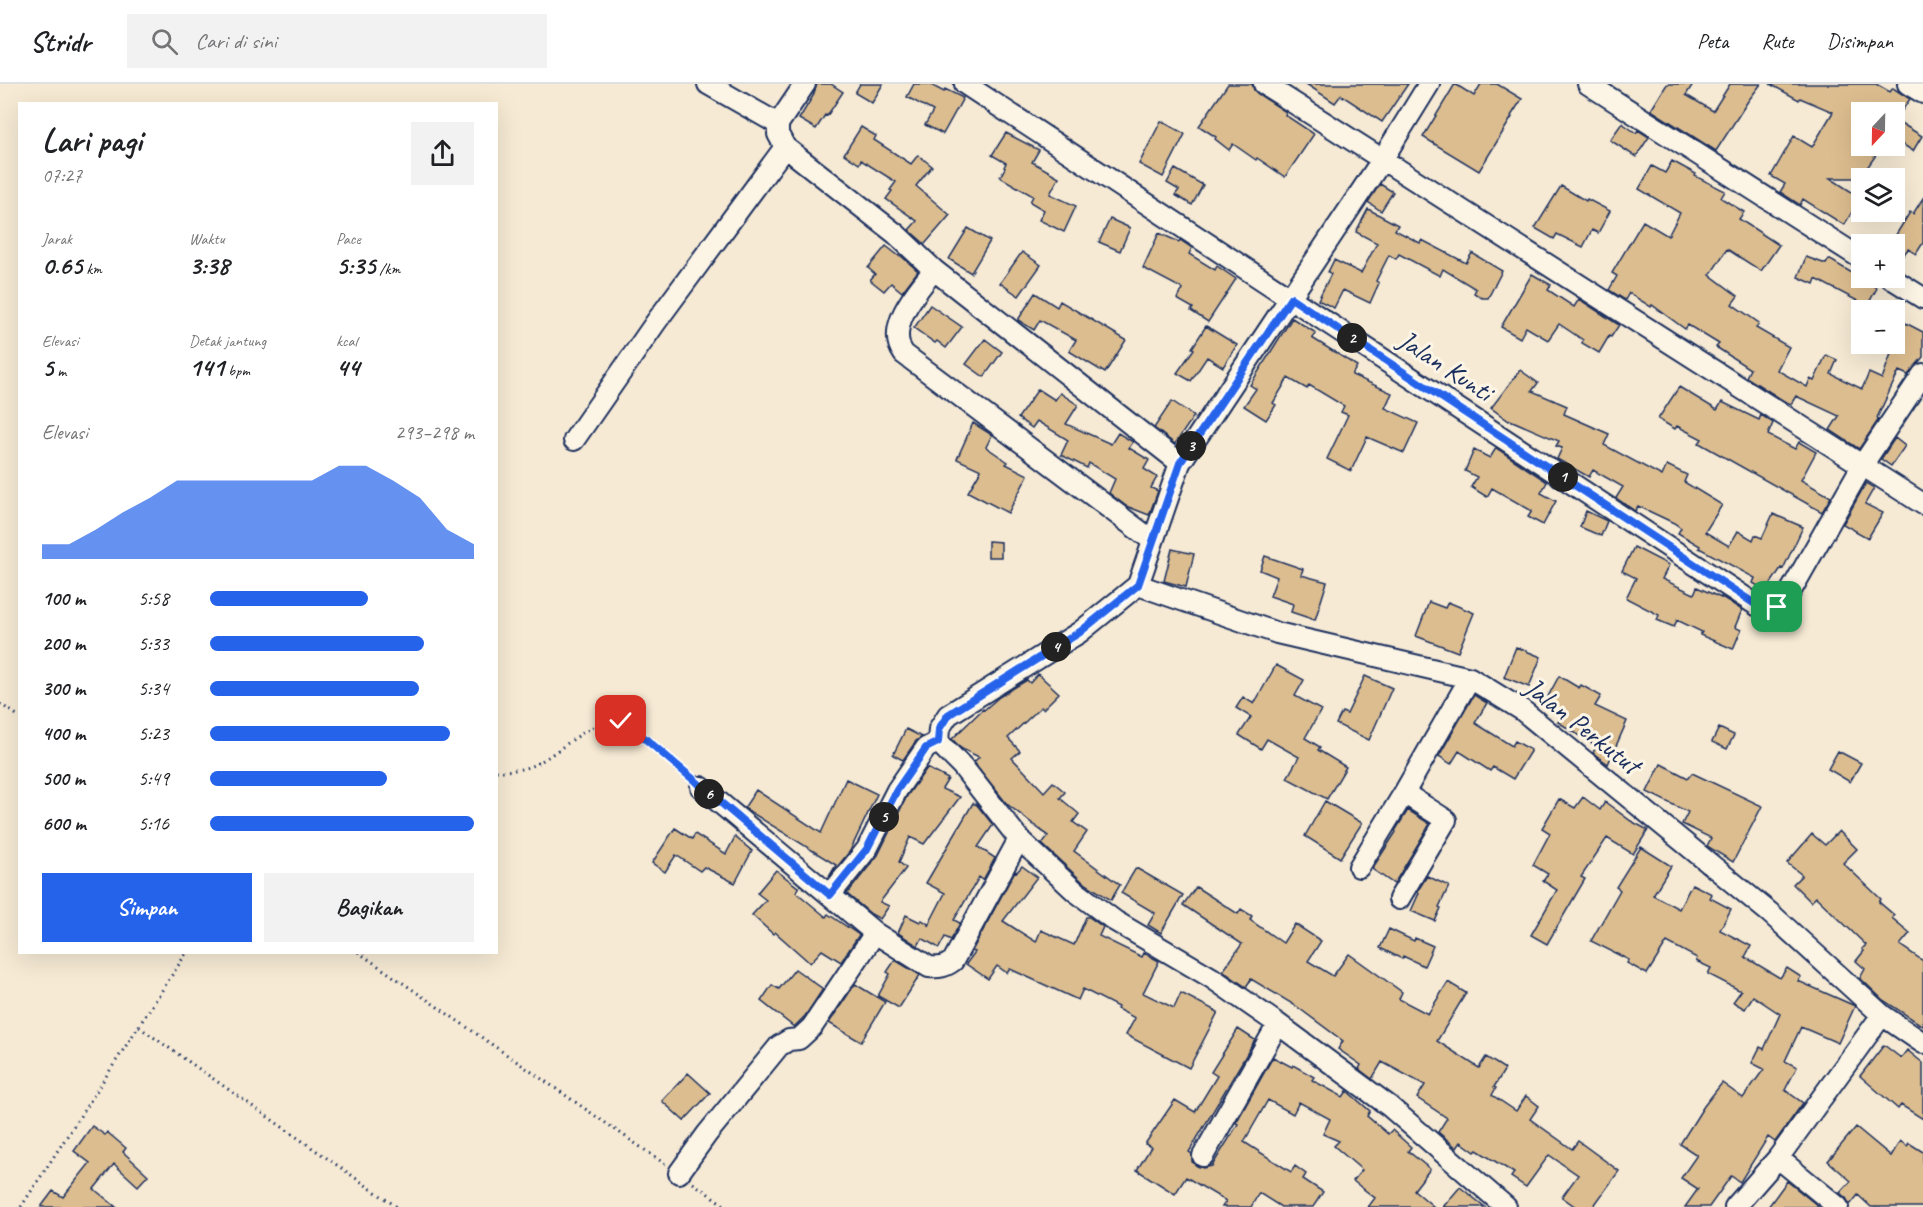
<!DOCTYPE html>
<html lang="id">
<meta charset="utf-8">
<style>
:root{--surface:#fff;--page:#f2f2f2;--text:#202124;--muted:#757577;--line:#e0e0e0;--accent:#2563eb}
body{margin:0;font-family:Caveat,sans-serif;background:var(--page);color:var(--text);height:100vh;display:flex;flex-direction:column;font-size:22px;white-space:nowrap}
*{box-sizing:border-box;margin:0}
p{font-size:20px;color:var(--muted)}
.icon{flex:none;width:33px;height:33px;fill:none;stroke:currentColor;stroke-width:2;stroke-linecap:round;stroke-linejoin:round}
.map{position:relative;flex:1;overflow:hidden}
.sheet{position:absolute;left:18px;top:18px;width:480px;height:852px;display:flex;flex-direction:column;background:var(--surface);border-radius:0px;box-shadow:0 6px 24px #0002}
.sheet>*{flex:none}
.needle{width:39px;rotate:202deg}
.buttons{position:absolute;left:1851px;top:18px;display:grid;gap:12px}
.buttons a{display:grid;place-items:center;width:54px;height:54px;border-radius:0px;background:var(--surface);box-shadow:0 6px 24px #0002;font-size:30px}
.pin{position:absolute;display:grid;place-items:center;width:51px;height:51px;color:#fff;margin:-26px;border-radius:12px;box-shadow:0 3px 9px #0006}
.km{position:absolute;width:30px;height:30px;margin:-15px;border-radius:50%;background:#222;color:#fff;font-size:16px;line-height:30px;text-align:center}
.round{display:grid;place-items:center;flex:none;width:63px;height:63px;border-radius:0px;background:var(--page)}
.overview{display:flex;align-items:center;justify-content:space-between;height:102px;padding:0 24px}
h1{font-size:33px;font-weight:600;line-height:45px}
.figures{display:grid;grid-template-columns:repeat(3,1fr);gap:9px;height:102px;padding:6px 24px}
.figures div{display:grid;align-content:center}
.figures b{font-size:26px;font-weight:600}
.figures small{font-size:16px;font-weight:400}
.figures p{font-size:16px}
.chart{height:168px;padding:12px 24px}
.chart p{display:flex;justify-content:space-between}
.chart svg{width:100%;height:108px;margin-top:6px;fill:var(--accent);opacity:.7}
.primary-button{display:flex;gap:12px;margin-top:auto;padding:12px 24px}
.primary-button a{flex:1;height:69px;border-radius:0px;background:var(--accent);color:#fff;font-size:24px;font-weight:600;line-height:69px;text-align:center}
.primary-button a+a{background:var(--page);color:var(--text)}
ul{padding:0 24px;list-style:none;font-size:20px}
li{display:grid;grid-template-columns:96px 72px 1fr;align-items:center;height:45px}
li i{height:15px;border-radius:8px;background:var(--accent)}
header{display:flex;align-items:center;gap:36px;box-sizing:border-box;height:84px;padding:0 30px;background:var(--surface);border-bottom:2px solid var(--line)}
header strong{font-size:28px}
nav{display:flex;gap:33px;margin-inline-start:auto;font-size:21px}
.search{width:420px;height:54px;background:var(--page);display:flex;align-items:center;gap:15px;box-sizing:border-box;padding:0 21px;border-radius:0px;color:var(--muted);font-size:22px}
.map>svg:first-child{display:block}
.building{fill:#dcbd8f;stroke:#1b2f5e;stroke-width:1.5}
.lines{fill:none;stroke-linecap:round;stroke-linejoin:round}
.street-casing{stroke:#1b2f5e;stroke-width:24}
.path{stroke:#1b2f5e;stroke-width:3;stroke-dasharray:1.5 4.5;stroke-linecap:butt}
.street{stroke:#fcf5e5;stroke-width:20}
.route-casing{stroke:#fff;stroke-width:12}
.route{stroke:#2563eb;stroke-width:8}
.labels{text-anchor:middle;stroke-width:6;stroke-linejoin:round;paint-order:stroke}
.street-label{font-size:28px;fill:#1b2f5e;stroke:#fcf5e5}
</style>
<header>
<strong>Stridr</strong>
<div class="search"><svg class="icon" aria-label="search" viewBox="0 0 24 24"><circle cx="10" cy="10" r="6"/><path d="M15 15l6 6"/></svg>Cari di sini</div>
<nav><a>Peta</a><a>Rute</a><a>Disimpan</a></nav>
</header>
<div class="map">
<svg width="1923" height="1123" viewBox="0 0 1923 1123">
<rect width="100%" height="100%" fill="#f6ead4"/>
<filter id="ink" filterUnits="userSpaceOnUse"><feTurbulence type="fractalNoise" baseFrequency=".0167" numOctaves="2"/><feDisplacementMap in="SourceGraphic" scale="12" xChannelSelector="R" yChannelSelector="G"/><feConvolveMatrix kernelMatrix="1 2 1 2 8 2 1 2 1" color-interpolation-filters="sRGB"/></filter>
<g filter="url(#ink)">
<!-- building -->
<path class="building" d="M817 0H831L843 8 827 32 825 31 816 45 799 35 813 12Z
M860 0H883L872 19 855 9Z
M914 0H929L944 8 945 5 963 14 943 50 925 41 933 27 907 13Z
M1228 0H1252L1254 6 1258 10 1286 28 1285 31 1314 50 1285 93 1257 74 1256 76 1233 60 1229 66 1215 55 1216 53 1199 42Z
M1306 0H1408L1382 38 1341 11 1335 19Z
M1455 0 1474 12 1481 0H1497L1522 15 1511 32 1512 33 1479 87 1423 53Z
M1667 0H1693L1686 11 1713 27 1730 0H1761L1748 17 1716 67 1651 26Z
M1770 0H1876L1890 8 1893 4 1910 15 1901 28H1862V42L1853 55 1876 71 1860 94H1830L1861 114 1844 141 1803 115 1800 121 1780 108 1785 100 1771 92 1794 52 1812 63 1833 28 1800 14 1799 16Z
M1894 35 1922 52 1913 67 1894 55Z
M1161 37 1185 50 1163 93 1139 80Z
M1622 39 1636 49 1638 46 1649 53 1636 73 1610 56Z
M861 43 876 52 874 56 911 80 918 71 932 82 916 102 950 131 925 160 909 146 917 137 886 115 892 107 890 106 896 98 861 76 859 80 844 70Z
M1006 49 1039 66 1032 78 1059 93 1050 110 1076 122 1064 148 1039 136 1044 126 1030 118 1033 112 1000 93 1005 84 1004 83 1006 79 992 71Z
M1672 77 1696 90 1695 92 1725 107 1721 114 1744 128 1739 135 1779 161 1761 187 1727 165 1710 191 1738 212 1732 220 1759 239 1756 244 1789 263 1777 286 1807 303 1810 295 1814 297 1826 271 1837 276 1831 290 1862 305 1869 289 1882 295 1894 261V233L1923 248V273L1908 291 1899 287 1877 334 1879 335 1859 365 1830 346 1839 332 1796 312 1791 320 1784 317 1746 293 1750 285 1716 263 1719 260 1688 241 1685 245 1652 221 1651 223 1629 209 1625 216 1609 206 1617 192 1612 189 1643 137 1668 152 1680 129 1639 105 1652 82 1665 89Z
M1175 85 1203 101 1192 121 1175 111 1179 106 1167 99Z
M1380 100 1393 108 1381 127 1368 118Z
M1561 102 1586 117 1587 115 1610 127 1598 149 1592 146 1583 163 1557 150 1554 155 1535 144Z
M1923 114V159L1916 170 1908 165 1894 183V154L1910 128 1913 130Z
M1368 125 1398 141 1395 146 1420 159 1422 156 1466 179 1472 169 1502 187 1488 214H1482L1474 209 1476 205 1443 185 1440 192 1399 170 1396 175 1389 171 1376 197 1379 199 1370 219 1343 206 1334 224 1318 216 1331 190 1328 188 1334 176 1361 189 1377 159 1356 148Z
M1110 135 1130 144 1120 167 1099 158Z
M968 144 990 157 971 189 949 175Z
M1159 149 1179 158 1180 156 1192 164 1189 170 1215 186 1217 182 1236 195 1208 238 1191 227 1193 224 1177 215 1183 205 1143 184Z
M886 162 899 172 900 171 918 187 902 208 891 199 884 207 870 196 875 190 868 184Z
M1022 168 1041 181 1019 212 1000 199Z
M1806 173 1826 180 1829 175 1877 204 1867 222 1816 195 1814 200 1798 193Z
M1532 190 1551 201 1548 206 1574 223 1579 215 1619 241 1611 253 1609 252 1599 269 1582 259 1583 256 1559 240 1548 256 1526 243 1520 254 1501 243Z
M1035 209 1057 223 1060 217 1126 256 1105 289 1069 267 1076 256 1040 236 1034 246 1018 236Z
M930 221 962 243 946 264 937 257 935 259 914 244Z
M1292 234 1316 249 1312 254 1357 282 1352 291 1392 309 1385 324 1418 339 1404 369 1367 353 1351 387 1327 375 1348 331 1341 328 1344 322 1309 301 1307 305 1288 294 1273 319 1276 321 1266 336 1244 322 1256 305 1250 301Z
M1206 242 1237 261 1223 283 1207 273 1191 297 1177 289 1194 265 1192 264Z
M985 255 1002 268 984 293 966 280Z
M1520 286 1538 299 1532 307 1567 322 1564 330 1609 350 1604 361 1662 392 1667 381 1687 391 1684 398 1722 421 1705 448 1729 462 1738 447 1753 456 1755 451 1762 454 1773 430 1803 443 1783 485 1781 484 1766 507 1753 499 1755 494 1699 464 1700 462 1678 449 1681 444 1674 439 1638 422 1635 427 1616 414 1623 403 1593 386 1589 393 1557 375 1562 364 1556 362 1559 357 1510 336 1509 337 1491 324Z
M1679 303 1717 326 1722 318 1759 336 1761 331 1773 339 1768 351 1795 365 1799 358 1816 368 1801 396 1831 413 1822 428 1699 359 1702 355 1677 342 1675 345 1658 335Z
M1038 305 1055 316 1060 309 1078 321 1066 340 1111 360 1118 349 1133 358 1129 364 1149 376 1144 385 1157 393 1151 404 1158 407 1149 431 1126 422 1109 409 1115 395 1089 379 1087 384 1061 371 1068 356 1037 337 1032 344 1018 334Z
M1172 317 1194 332 1175 360 1154 344Z
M973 339 992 351 986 363 1008 378 1006 380 1028 391 1008 429 968 408 981 386 957 375Z
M1895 354 1905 362 1891 382 1881 375Z
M1496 364 1547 398 1541 409 1556 417 1543 441 1528 433 1532 427 1492 404 1487 413 1471 403 1477 393 1465 387 1474 366 1490 374Z
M1866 399 1874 404 1865 420 1883 429 1868 454 1843 440Z
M1586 427 1607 437 1601 452 1580 443Z
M988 457 1001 458V473H988Z
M1634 463 1669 481 1662 495 1694 510 1697 503 1721 514V513L1725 515 1742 526 1735 543 1741 546 1733 565 1700 551 1702 548 1677 536 1674 543 1657 536 1659 531 1626 514 1636 494 1622 487Z
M1172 465 1194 470 1186 503 1164 497Z
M1265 472 1303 485 1301 491 1327 498 1315 536 1291 528 1293 520 1270 512 1277 493 1260 486Z
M1429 518 1445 524 1448 518 1474 529 1458 568 1416 552Z
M1516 563 1541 573 1529 603 1504 593Z
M1276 581 1304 596 1295 612 1321 626 1305 654 1320 663 1318 666 1346 683 1327 715 1287 694 1299 673 1267 655 1261 665 1239 651 1251 633 1236 624 1243 613 1254 620Z
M1038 590 1059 609 1043 625 1041 623 1008 654 1020 667 1012 674 1044 708 1053 698 1065 708 1060 714 1079 730 1073 738 1087 748 1074 767 1120 801 1111 816 1083 798 1042 760 1048 752 1007 720 974 678 979 673 962 665 952 655 983 625 984 626 999 613 1027 596 1030 599Z
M1365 592 1392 604 1369 656 1336 640 1342 628 1347 630Z
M1559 592 1579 604 1581 601 1601 612 1595 622 1627 637 1608 680 1593 669 1596 662 1558 638 1563 631 1544 620Z
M1474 611 1487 619 1475 639 1512 662 1515 657 1531 666 1513 695 1493 683 1490 687 1459 667 1451 680 1439 672Z
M1719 644 1734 651 1727 665 1712 658Z
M906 645 922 653 916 657 903 676 893 671Z
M1838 667 1861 679 1850 698 1828 685Z
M1661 680 1688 694 1692 689 1762 722 1733 778 1707 762 1711 754 1682 740 1688 728 1647 708Z
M927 684 948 695 942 705 960 713 924 760 910 753 899 778 906 784 880 818 889 822 880 835 871 830 847 810 878 771 907 712Z
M846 695 877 710 850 767 829 793 836 781 744 724 756 706 821 749Z
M1583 713 1600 726 1605 718 1631 737 1648 746 1633 770 1607 754 1581 793 1585 795 1547 860 1531 851 1557 806 1543 797 1548 790 1533 781 1550 749 1542 744 1559 715 1575 724Z
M1325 717 1362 739 1340 774 1305 752Z
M973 719 977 721 993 741 978 763 995 774 983 796 979 793 954 836 960 839 951 856 945 853 939 864 922 854 918 862 898 849 906 831 920 838 922 836 928 840V842L945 809 926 799Z
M1408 726 1430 740 1394 800 1372 785 1396 748 1395 747Z
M675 744 692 755 695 750 726 770 735 753 752 767 735 799 704 783 700 787 676 771 665 788 652 779Z
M1839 747 1857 765 1843 779 1881 815 1879 818 1894 831 1892 834 1910 849 1900 861 1923 877V942L1883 916 1860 894 1865 885 1856 877 1864 867 1862 865 1866 861 1816 813 1811 818 1793 800 1802 791 1787 779 1812 750 1825 761Z
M1641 763 1671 782 1653 811 1679 825 1692 800 1712 810 1710 814 1731 825 1720 846 1751 862 1745 873 1780 894 1787 884 1801 893 1798 897 1855 922 1838 959 1801 943 1785 977 1797 983 1785 1006 1803 1019 1775 1058 1768 1053 1740 1098 1731 1092 1709 1123H1685L1698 1105 1681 1094 1697 1071 1680 1060 1704 1022 1722 999 1743 1014 1764 985 1752 979 1760 963 1764 965 1780 930 1753 912 1745 925 1733 918 1741 907 1708 890 1711 884 1696 877 1697 874 1667 858 1647 890 1627 879 1629 876 1591 857 1620 806 1616 803Z
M1022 782 1037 793 1003 837 1036 858 1041 846 1074 861 1086 833H1089L1103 843 1099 852 1142 873 1144 869 1159 877 1143 909 1174 924 1181 909 1218 928 1189 984 1126 951 1135 934 1117 925 1118 923 1083 905 1078 916 1010 885 1007 889 997 882 988 895 966 880 975 868 972 867 1015 787 1017 788Z
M1136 784 1183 811 1161 849 1148 841 1155 829 1121 809Z
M776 786 799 804 796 808 826 833 828 830 859 851 841 878 822 866 810 879 775 848 773 850 752 831 766 816 757 809Z
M1427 792 1449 802 1439 823 1441 824 1435 837 1411 827 1419 809 1417 808Z
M1196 803 1238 830 1241 825 1252 832 1250 836 1283 859 1295 840 1321 857 1308 877 1333 892 1349 870 1402 908 1399 915 1428 930 1448 898 1466 909 1437 957 1479 984 1486 973 1505 985 1494 1003 1496 1004 1492 1011 1516 1027 1526 1012 1539 1022 1530 1035 1572 1065 1578 1057 1619 1087 1593 1123H1576L1562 1113 1578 1091 1549 1071 1526 1103 1511 1093 1514 1089 1477 1066 1475 1068 1461 1058 1457 1064 1438 1048 1447 1034 1417 1014 1425 1001 1382 978 1372 995 1359 985 1361 981 1338 965 1343 957 1296 922 1251 895 1246 903 1223 887 1242 860 1183 821Z
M1389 845 1414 857 1415 854 1433 862 1424 882 1403 872 1402 875 1380 864Z
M895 876 920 891 899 924 878 912 890 890 887 888Z
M795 885 823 905 805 932 794 943 761 917 772 901 779 905Z
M855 900 885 918 861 958 829 939Z
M1238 945 1255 956 1189 1068 1192 1070V1078L1197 1082 1203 1084 1212 1082 1238 1040 1236 1039 1273 973 1292 983 1293 981 1314 993 1312 996 1343 1013 1347 1007 1370 1027 1367 1032 1388 1050 1392 1046 1411 1063 1408 1067 1430 1085 1414 1106 1434 1123H1368L1375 1114 1353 1097 1362 1086 1334 1062 1339 1057 1323 1050 1330 1035 1299 1018 1293 1030 1268 1016 1244 1058 1291 1088 1295 1082 1306 1090 1303 1095 1323 1108 1313 1123H1281L1259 1109 1251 1123H1222L1226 1117 1186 1093 1175 1110 1137 1086 1151 1063 1145 1060 1175 1016 1195 1028 1217 992 1211 988Z
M1884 961 1901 974 1907 966 1923 979V1035L1901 1021 1898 1025 1860 992Z
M688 989 710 1009 684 1037 662 1017Z
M92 1042 105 1051 107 1048 126 1064 123 1068 148 1091 138 1102 114 1080 94 1105 116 1123H41L53 1107 63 1113 90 1079 74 1067Z
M1856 1043 1891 1072 1900 1057 1907 1062 1909 1059 1923 1068V1123H1871L1858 1111 1850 1121 1846 1114 1840 1109 1851 1097 1828 1077Z
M1787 1097 1818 1122 1817 1123H1768Z
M1460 1103 1485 1123H1443Z"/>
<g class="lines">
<defs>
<path id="street" d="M708 0 778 40
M805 0 778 40V50L785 63 896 150 934 186 1180 379
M965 0 1758 522C1768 524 1775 524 1784 519L1863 380 1923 290
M1264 0 1923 420
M1429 0 1382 76 1180 379 1138 501 1080 548 948 631 939 645 938 658 962 682 1019 755 1075 807 1115 837 1212 894 1278 940 1389 1022 1506 1123
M1588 0 1862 175
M1908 0 1923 9
M934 186C918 206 884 243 904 270L1153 457
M1891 194 1923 214
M574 356 656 238 785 63
M1138 501 1277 549 1470 594 1522 626 1770 829 1882 931 1923 959
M701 703 875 849 929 883C939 884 945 883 953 877L1019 755
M1404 709 1470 594
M1359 783 1404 709 1446 736 1399 815
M830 811 867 765 897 706 926 664 938 658
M1203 1072 1278 940
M1778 1074 1838 1123
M679 1089 707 1050 779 962 789 956 799 955 812 943 875 849
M1735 1123 1778 1074 1882 931"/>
</defs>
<!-- street casing -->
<use href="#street" class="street-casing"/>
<!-- path -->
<path class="path" d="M0 620 20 633
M496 687C511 687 524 686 538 679 558 669 599 630 621 637 624 638 627 640 629 641L689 693
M358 868 665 1080
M139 943 397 1123
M693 1099 727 1123
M21 1123 187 868"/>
<!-- street -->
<use href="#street" class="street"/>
</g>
</g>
<g class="lines" filter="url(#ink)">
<defs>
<path id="route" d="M621 637 629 641 830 811 867 765 897 706 926 664 938 658 939 645 948 631 1080 548 1138 501 1180 379 1291 214 1758 522 1768 524 1777 523"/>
</defs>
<!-- route casing -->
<use href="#route" class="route-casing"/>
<!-- route -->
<use href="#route" class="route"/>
</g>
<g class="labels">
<!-- street labels -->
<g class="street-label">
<text transform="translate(1446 281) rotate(33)" y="10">Jalan Kunti</text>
<text transform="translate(1583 641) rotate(38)" y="10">Jalan Perkutut</text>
</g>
</g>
</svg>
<div class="buttons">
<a><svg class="needle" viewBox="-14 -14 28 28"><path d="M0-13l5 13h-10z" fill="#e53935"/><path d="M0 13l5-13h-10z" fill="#757577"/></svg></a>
<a><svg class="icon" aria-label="layers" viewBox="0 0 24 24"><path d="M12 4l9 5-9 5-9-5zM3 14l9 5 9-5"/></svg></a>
<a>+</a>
<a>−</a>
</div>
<div class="pin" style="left:1777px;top:523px;background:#1e9e55"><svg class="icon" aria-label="arrive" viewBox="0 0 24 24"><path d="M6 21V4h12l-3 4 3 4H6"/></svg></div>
<div class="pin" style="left:621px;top:637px;background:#d93025"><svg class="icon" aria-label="check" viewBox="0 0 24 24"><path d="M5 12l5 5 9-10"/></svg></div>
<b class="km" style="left:1563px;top:393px">1</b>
<b class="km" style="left:1352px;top:254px">2</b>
<b class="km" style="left:1191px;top:362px">3</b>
<b class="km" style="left:1056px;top:563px">4</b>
<b class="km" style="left:884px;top:733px">5</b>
<b class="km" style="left:709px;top:710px">6</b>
<section class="sheet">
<div class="overview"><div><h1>Lari pagi</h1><p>07:27</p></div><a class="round"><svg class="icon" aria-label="share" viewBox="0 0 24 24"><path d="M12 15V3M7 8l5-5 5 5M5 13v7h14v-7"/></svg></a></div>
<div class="figures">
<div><p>Jarak</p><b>0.65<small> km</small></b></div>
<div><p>Waktu</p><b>3:38</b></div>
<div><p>Pace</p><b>5:35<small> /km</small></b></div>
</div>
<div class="figures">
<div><p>Elevasi</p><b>5<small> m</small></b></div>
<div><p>Detak jantung</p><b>141<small> bpm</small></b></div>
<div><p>kcal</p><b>44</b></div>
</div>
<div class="chart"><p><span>Elevasi</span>293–298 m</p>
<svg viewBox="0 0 160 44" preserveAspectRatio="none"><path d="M0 44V38L10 38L20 32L30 25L40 19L50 12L60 12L70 12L80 12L90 12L100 12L110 6L120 6L130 12L140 19L150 32L160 38V44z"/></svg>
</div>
<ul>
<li><b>100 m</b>5:58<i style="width:60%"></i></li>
<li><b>200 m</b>5:33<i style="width:81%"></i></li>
<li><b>300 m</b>5:34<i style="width:79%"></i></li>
<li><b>400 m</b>5:23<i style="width:91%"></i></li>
<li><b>500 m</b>5:49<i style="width:67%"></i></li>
<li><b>600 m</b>5:16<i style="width:100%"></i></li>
</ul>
<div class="primary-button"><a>Simpan</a><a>Bagikan</a></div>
</section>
</div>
